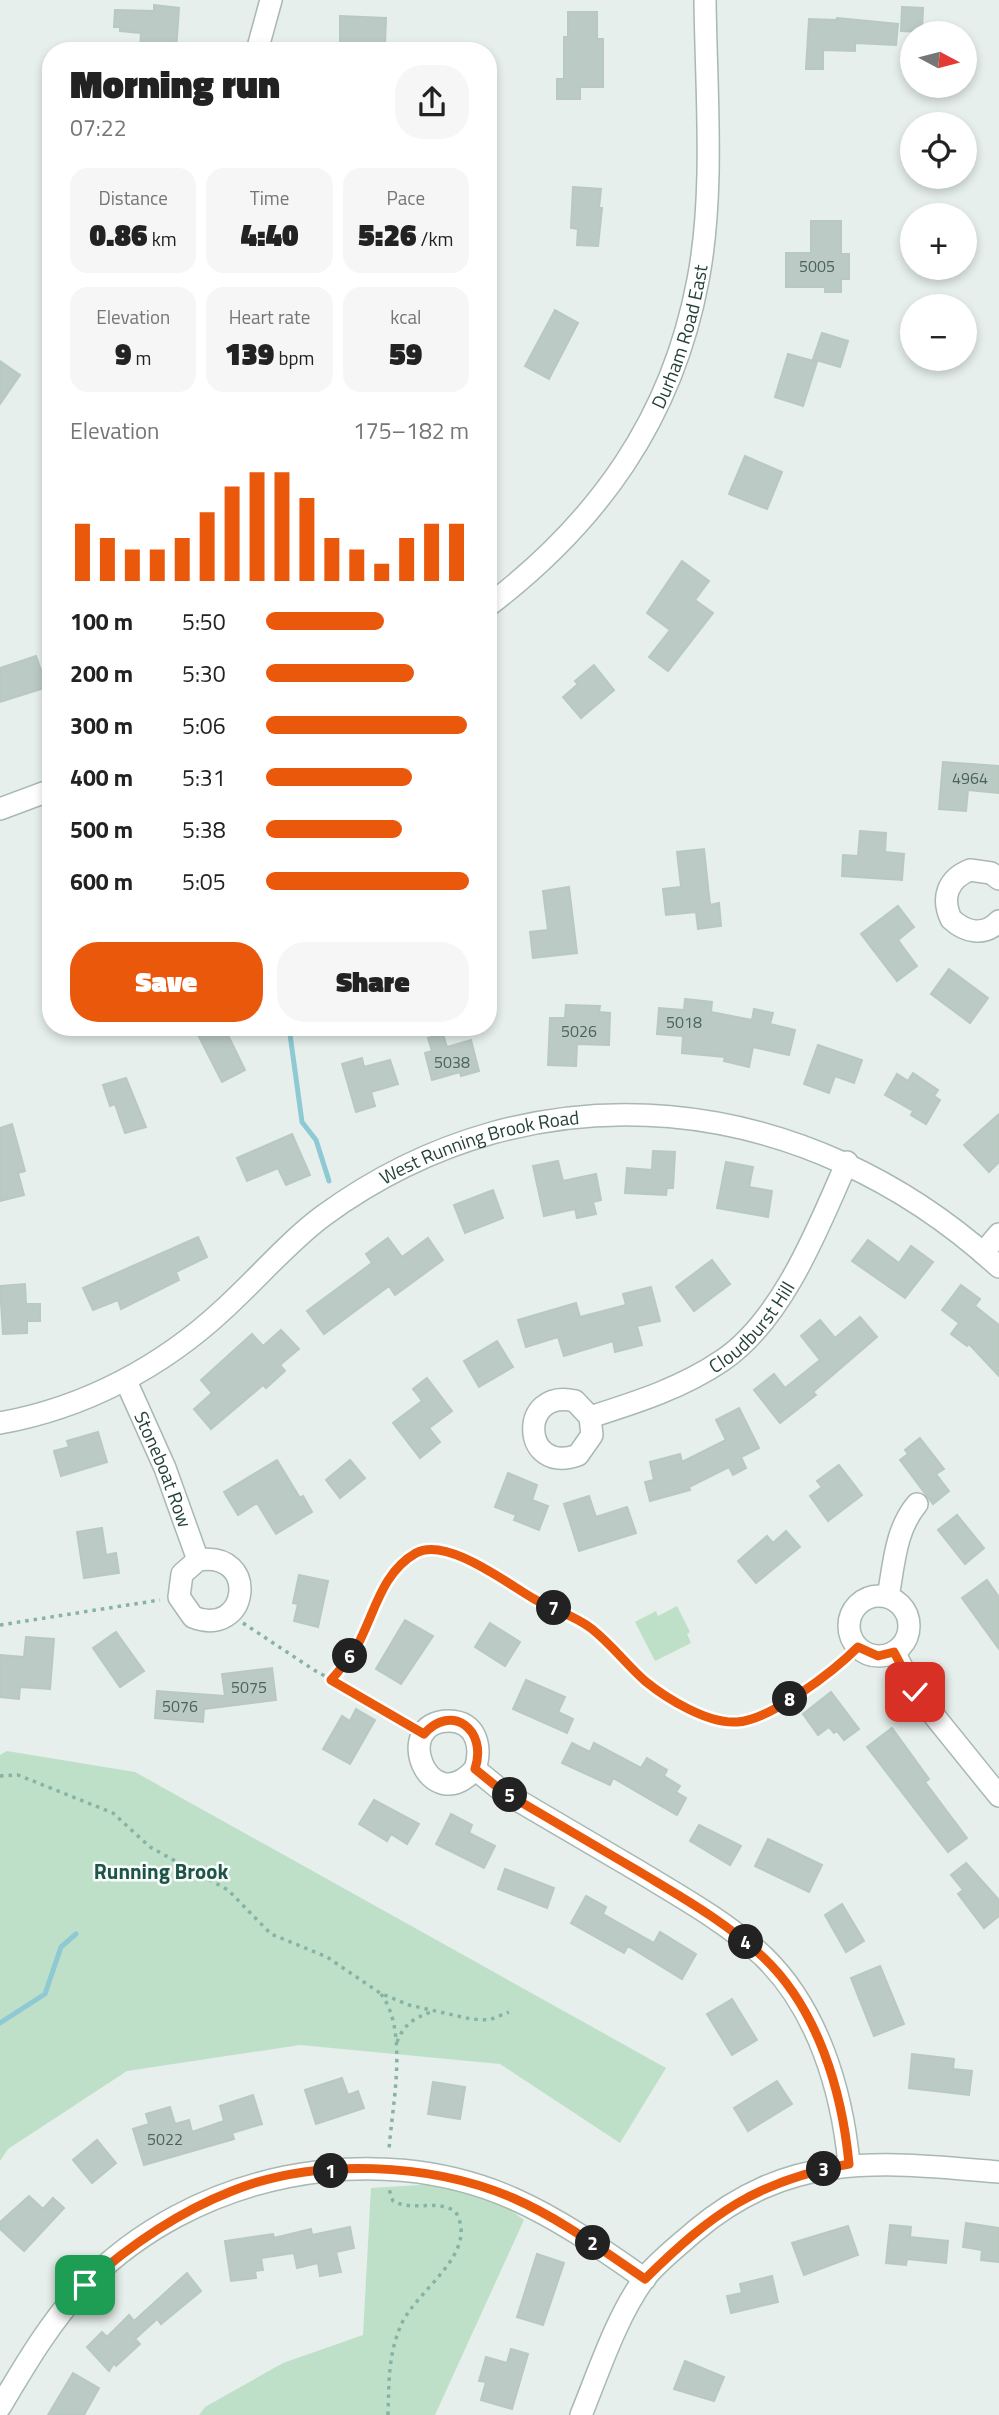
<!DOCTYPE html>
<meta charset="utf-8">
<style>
:root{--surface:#fff;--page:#f6f6f6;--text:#222;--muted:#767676;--accent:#ea580c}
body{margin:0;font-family:"Titillium Web",sans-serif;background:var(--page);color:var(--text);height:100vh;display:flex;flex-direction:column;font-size:26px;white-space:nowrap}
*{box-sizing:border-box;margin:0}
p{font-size:23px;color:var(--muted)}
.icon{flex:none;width:38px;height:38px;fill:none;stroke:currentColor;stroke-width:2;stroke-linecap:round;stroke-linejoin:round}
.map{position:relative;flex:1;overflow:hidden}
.side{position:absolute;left:42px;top:42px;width:455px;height:994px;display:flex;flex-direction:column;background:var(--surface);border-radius:28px;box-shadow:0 4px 10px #0003}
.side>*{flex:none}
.needle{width:46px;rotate:97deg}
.controls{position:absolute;left:900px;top:21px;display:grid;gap:14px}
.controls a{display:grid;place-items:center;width:77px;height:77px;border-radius:50%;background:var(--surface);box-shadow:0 4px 10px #0003;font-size:35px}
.pin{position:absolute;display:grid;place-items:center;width:60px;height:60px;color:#fff;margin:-30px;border-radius:14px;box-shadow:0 4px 10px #0006}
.km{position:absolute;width:35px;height:35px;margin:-18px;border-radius:50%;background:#222;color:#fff;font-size:19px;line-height:35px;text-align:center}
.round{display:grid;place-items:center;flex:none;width:74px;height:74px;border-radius:28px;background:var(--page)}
.headline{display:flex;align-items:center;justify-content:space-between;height:119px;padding:0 28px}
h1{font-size:38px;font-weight:800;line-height:52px}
.metrics{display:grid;grid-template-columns:repeat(3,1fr);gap:10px;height:119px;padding:7px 28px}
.metrics div{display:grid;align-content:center;border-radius:18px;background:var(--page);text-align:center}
.metrics b{font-size:30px;font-weight:800}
.metrics small{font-size:19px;font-weight:400}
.metrics p{font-size:19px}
.chart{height:196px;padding:14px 28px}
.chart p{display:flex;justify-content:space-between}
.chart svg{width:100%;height:126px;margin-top:7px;stroke:var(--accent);stroke-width:6}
.cta{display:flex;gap:14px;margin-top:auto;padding:14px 28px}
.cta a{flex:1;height:80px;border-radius:28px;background:var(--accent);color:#fff;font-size:28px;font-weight:800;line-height:80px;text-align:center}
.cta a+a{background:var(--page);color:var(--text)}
ul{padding:0 28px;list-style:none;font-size:23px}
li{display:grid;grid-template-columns:112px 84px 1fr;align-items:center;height:52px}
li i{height:18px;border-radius:9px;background:var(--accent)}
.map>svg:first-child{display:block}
.green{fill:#bfe0c8}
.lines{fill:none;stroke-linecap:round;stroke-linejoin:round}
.stream{stroke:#8ec9d4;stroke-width:5}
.building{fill:#bbcac4;stroke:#b8c9c2;stroke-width:2}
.minor-casing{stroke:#a8b8b2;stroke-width:24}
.path{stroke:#86b3a5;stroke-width:3.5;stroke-dasharray:3.5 5;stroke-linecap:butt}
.minor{stroke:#fff;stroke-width:21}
.route-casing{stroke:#fff;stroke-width:14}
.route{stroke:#ea580c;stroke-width:9}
.labels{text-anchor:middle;stroke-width:5;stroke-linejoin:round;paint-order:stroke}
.number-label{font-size:16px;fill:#4a645c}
.street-label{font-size:19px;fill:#24423a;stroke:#f7fbf9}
.neighbourhood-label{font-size:21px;font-weight:bold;fill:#1f5548;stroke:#f7fbf9}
</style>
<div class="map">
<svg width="999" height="2415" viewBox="0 0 999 2415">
<rect width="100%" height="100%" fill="#e6efeb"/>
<!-- green -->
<path class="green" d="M677 1606 690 1632 687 1634 691 1643 655 1661 635 1622 656 1611 658 1616Z
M7 1751 135 1772 666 2068 620 2143 500 2064 300 2045 127 2071 8 2149 0 2161V1755Z
M436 2184 502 2204 524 2220 435 2415H199L205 2407 283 2363 363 2335 371 2188Z"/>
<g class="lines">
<!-- stream -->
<path class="stream" d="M289 1027 302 1122 316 1140 329 1181
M0 2023 45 1994 61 1947 76 1934"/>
</g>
<!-- building -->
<path class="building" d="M154 5 179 8 176 51H140L141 33 120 31V27H114L115 10 154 11Z
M902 7 923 8 922 32 901 31Z
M568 12H597V39H603V87H580V99H557V79H564V37H568Z
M340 16 386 18 385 46H340Z
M837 18 898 24 896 45 855 43V51L823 50V69H806L809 19 836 20Z
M573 187 601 189 599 208H602L598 246 577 245 578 229 571 228Z
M811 221H841V254H849V279H841V292H825V287H786V253H811Z
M555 310 578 323 549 379 525 366Z
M822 333 848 341 840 367 813 359Z
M788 354 817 362 803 406 775 397Z
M0 361 20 375 0 404Z
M745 456 782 472 767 509 729 494Z
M682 561 709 581 695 600 713 613 668 671 649 657 670 630 647 613Z
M36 656 47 687 0 702V668Z
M594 665 614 690 581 718 563 697 578 684 575 681Z
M943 762 999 766V793L968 790 966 811 939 809Z
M860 831 886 833 885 852 904 854 902 880 842 876 843 855 858 856Z
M704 849 710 905 719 903 721 926 698 929 696 912 666 915 663 889 681 887 677 852Z
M569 887 577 953 533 958 530 932 548 930 543 891Z
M898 906 914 927 898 940 917 966 897 981 861 934Z
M949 969 988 998 970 1023 931 994Z
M685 999 712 1002 711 1012 752 1020 754 1009 773 1013 770 1024 795 1030 789 1055 753 1047 749 1067 724 1061 725 1057 682 1053 683 1036 657 1034 659 1008 684 1010Z
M566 1005 600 1006 599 1012 610 1013 609 1045 577 1044 576 1066 548 1065 550 1018H565Z
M194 1027H224L245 1070 222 1082Z
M443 1034 447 1047 471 1040 479 1071 461 1076 460 1072 432 1080 425 1053 432 1051 428 1038Z
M818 1045 862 1060 854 1083 835 1076 829 1093 804 1084Z
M362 1058 364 1067 390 1060 398 1084 371 1092 375 1106 356 1112 342 1064Z
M913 1073 938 1090 934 1096 940 1100 926 1124 911 1115 913 1111 885 1095 897 1074 908 1081Z
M126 1078 146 1127 125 1133 115 1104 110 1106 103 1085Z
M999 1114V1162L989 1172 964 1145Z
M12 1124 25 1171 18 1173 24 1195 0 1201V1128Z
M292 1134 310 1175 286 1185 278 1168 247 1181 237 1158Z
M653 1151 675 1152 673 1188H667L666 1195 625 1193 627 1168 652 1170Z
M558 1161 563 1181 596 1174 601 1200 593 1202 596 1214 577 1218 575 1209 544 1216 533 1166Z
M726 1162 753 1167 749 1187 772 1191 768 1217 717 1208Z
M493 1190 503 1218 465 1233 454 1205Z
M198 1237 207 1257 176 1272 179 1280 121 1309 118 1300 93 1310 83 1288Z
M388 1238 402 1257 428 1238 443 1260 395 1295 389 1286 324 1334 307 1311 372 1263 366 1254Z
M868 1240 899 1263 911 1246 933 1262 905 1298 852 1261Z
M712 1260 730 1284 694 1311 676 1287Z
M25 1284 26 1304H40V1321H27V1333L3 1334 0 1286Z
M961 1285 980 1299 975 1306 999 1325V1376L969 1344 967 1346 951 1334 959 1323 942 1310Z
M651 1287 660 1321 637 1326 642 1345 615 1352 613 1341 564 1356 558 1337 526 1347 518 1320 576 1303 580 1317 626 1305 623 1294Z
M860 1317 877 1337 813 1392 816 1395 780 1423 754 1390 774 1374 785 1388 820 1360 801 1336 820 1320 835 1338Z
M281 1330 299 1349 280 1365 285 1371 266 1388 263 1385 211 1429 194 1409 212 1393 201 1380 252 1334 263 1346Z
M497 1341 513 1367 479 1387 464 1361Z
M427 1378 452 1411 429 1428 440 1442 420 1458 393 1423 422 1401 413 1389Z
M739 1408 759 1448 741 1457 746 1468 733 1475 729 1467 689 1487 690 1490 650 1501 645 1482 654 1480 650 1462 680 1454 682 1462 726 1440 716 1420Z
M98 1432 107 1462 61 1476 54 1451 69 1447 67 1441Z
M920 1438 944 1469 936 1474 949 1491 933 1504 900 1460 908 1454 905 1450Z
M277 1460 300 1498 303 1496 312 1512 276 1534 257 1503 238 1515 224 1492Z
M350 1460 365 1478 340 1498 326 1480Z
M839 1465 862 1495 828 1521 810 1496 822 1487 817 1481Z
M508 1473 537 1485 532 1500 548 1506 539 1530 514 1520 516 1515 495 1507Z
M589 1496 596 1517 627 1507 636 1533 579 1551 564 1504Z
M957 1515 984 1548 965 1564 938 1530Z
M102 1528 106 1555 116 1553 119 1573 84 1578 77 1532Z
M786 1531 800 1547 756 1583 738 1561 767 1536 773 1543Z
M299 1575 328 1581 318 1627 294 1621 298 1604 293 1603Z
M987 1580 999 1597V1649L962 1598Z
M405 1620 433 1636 401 1684 376 1669Z
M490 1623 520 1642 505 1666 475 1647Z
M116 1632 144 1671 120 1687 93 1648Z
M26 1637 54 1639 50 1689 20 1687 19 1699 0 1697V1655L24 1657Z
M272 1668 276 1700 204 1709 203 1722 155 1718 157 1691 225 1696 222 1674Z
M526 1680 565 1697 558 1712 573 1719 567 1733 513 1709Z
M831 1692 859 1729 844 1740 837 1731 834 1733 829 1727 818 1735 803 1714Z
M356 1709 375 1720 350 1764 323 1749 342 1716 350 1721Z
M892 1728 929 1779 925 1782 967 1838 948 1852 867 1747Z
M572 1743 590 1752 594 1743 641 1768 647 1758 667 1770 664 1776 680 1786 676 1792 686 1798 677 1815 613 1778 610 1785 562 1763Z
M374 1800 419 1824 407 1844 391 1834 387 1841 359 1824Z
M451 1814 472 1825 469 1833 495 1846 484 1868 436 1844Z
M699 1825 741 1846 730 1865 690 1841Z
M768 1839 822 1865 809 1892 755 1866Z
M966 1863 999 1900V1916L984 1928 958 1894 963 1890 951 1875Z
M505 1869 554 1888 547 1908 498 1889Z
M586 1896 606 1907 603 1914 654 1943 660 1932 696 1954 682 1979 628 1946 624 1953 571 1923Z
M842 1904 864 1941 846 1952 825 1915Z
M880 1966 904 2024 874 2036 851 1978Z
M732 1999 757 2040 732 2055 707 2014Z
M912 2054 954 2059 953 2069 972 2071 969 2095 909 2088Z
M342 2078 348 2095 358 2091 364 2108 316 2124 305 2090Z
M777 2081 792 2104 748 2131 734 2108Z
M433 2082 465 2087 460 2119 428 2114Z
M253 2095 262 2124 232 2133 234 2139 144 2165 133 2129 149 2124 146 2114 170 2107 175 2124 189 2120 192 2132 224 2121 220 2106Z
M97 2140 116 2163 92 2183 73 2160Z
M29 2196 43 2209 53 2198 64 2208 24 2251 0 2229V2222Z
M966 2223 999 2228V2262L981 2260 982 2250 963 2247Z
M890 2225 911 2227 910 2237 948 2241 946 2263 907 2259 906 2265 886 2263Z
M848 2226 858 2255 804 2275 792 2243Z
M350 2227 354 2248 336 2252 341 2272 320 2276 318 2263 297 2268 294 2253 261 2258 263 2270 255 2271 256 2278 231 2281 225 2241 273 2234 274 2238 311 2229 312 2235Z
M537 2254 564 2263 543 2325 517 2317Z
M187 2273 201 2291 161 2324 157 2319 135 2339 140 2344 116 2366 114 2363 109 2371 87 2347 102 2332 107 2337 129 2315 134 2321Z
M772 2276 778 2302 731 2313 727 2296 742 2293 740 2284Z
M511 2349 528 2354 512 2409 481 2400 486 2382 479 2381 486 2357 507 2363Z
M685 2361 724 2377 714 2401 674 2389Z
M73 2373 99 2388 84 2415H48Z"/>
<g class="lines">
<defs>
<g id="minor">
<path d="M257 51 271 0"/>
<path id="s1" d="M488 606C598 522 672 419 698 280 715 192 706 90 705 0"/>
<path d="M0 809 51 790"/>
<path d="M999 879 991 873 970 870C948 879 941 897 951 919 965 932 984 937 999 921"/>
<path d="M983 1253 999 1234"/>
<path id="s2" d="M126 1381 165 1468 198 1560C260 1550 249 1639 193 1617L179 1597 182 1574 198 1560"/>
<path id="s3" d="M590 1417 575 1401C518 1387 521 1476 578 1455L592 1435 590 1417C637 1402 682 1388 723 1360 783 1319 819 1226 847 1162"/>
<path id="s4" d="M0 1423C84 1408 162 1367 224 1309 257 1279 288 1242 323 1216 538 1059 807 1091 999 1267"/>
<circle cx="879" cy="1626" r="30"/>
<path d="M888 1597C894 1565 895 1530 917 1504"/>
<path d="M894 1652 915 1692 999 1796"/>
<path d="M475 1769C429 1821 390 1721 449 1721 477 1721 482 1748 475 1769L502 1791C548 1818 594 1845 640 1872 683 1898 726 1922 763 1956 818 2009 842 2091 849 2164"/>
<path d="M0 2407C25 2365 50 2322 84 2286 191 2174 373 2136 514 2199 561 2220 603 2250 645 2279"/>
<path d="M581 2415C599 2371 616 2318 644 2279 657 2262 678 2246 695 2231 791 2150 883 2162 999 2172"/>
</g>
</defs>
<!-- minor casing -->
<use href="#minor" class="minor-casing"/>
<!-- path -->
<path class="path" d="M243 1623 314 1670 410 1724
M0 1625 160 1600
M331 1680 357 1645 391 1574 420 1551 436 1550 489 1571 537 1601 573 1615 593 1630 646 1682 687 1707 719 1719 737 1722 759 1715 840 1665 858 1648
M0 1776 18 1775 113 1813 150 1847 228 1890 271 1934 327 1957 380 1993 409 2005 471 2019 489 2020 509 2012
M381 1994C409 2031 392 2105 389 2150
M397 2042C404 2024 414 2018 431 2012
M388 2415C389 2383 388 2355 401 2325 417 2289 481 2253 455 2211 434 2199 414 2212 393 2201L389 2189"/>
<!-- minor -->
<use href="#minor" class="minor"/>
</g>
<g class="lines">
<defs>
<path id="route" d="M85 2285C129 2246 176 2213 232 2191 315 2157 432 2163 513 2198 561 2219 602 2250 645 2279 711 2214 756 2181 849 2164 842 2091 818 2009 763 1957 726 1922 683 1898 640 1872 594 1845 548 1818 502 1791L475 1769C488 1729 451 1703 424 1734L331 1680C341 1669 349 1658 357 1646 375 1613 381 1573 416 1553 447 1536 509 1585 536 1600 555 1611 574 1615 592 1629 612 1645 627 1665 645 1681 667 1699 708 1724 737 1722 771 1720 834 1671 858 1647L878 1656 894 1652 915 1692"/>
</defs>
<!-- route casing -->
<use href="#route" class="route-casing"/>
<!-- route -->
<use href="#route" class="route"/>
</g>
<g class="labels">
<!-- number labels -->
<g class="number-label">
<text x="817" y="272">5005</text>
<text x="970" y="784">4964</text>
<text x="684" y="1028">5018</text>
<text x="579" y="1037">5026</text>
<text x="452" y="1068">5038</text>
<text x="249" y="1693">5075</text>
<text x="180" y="1712">5076</text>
<text x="165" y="2145">5022</text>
</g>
<!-- street labels -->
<g class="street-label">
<text dy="7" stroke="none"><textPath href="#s1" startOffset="338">Durham Road East</textPath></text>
<text dy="7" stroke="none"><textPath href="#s4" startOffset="564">West Running Brook Road</textPath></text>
<text dy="7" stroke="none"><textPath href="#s3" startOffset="374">Cloudburst Hill</textPath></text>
<text dy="7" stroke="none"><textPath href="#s2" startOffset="96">Stoneboat Row</textPath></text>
</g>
<!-- neighbourhood labels -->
<g class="neighbourhood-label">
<text x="161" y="1879">Running Brook</text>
</g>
</g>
</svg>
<div class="controls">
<a><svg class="needle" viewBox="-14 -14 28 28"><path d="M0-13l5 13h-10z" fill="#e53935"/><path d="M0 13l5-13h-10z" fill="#767676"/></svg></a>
<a><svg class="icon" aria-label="locate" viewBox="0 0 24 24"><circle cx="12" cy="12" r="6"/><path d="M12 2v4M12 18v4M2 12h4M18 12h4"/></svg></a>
<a>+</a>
<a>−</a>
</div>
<div class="pin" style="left:85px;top:2285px;background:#1e9e55"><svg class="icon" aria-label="arrive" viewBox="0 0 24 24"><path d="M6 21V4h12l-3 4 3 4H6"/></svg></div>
<div class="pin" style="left:915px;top:1692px;background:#d93025"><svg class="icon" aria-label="check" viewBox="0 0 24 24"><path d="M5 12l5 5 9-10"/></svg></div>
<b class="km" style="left:331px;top:2171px">1</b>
<b class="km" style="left:593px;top:2243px">2</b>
<b class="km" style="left:824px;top:2169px">3</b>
<b class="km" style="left:746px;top:1942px">4</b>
<b class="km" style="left:510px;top:1795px">5</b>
<b class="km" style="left:350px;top:1656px">6</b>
<b class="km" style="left:554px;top:1608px">7</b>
<b class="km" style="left:790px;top:1699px">8</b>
<section class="side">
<div class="headline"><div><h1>Morning run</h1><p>07:22</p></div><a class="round"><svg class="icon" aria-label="share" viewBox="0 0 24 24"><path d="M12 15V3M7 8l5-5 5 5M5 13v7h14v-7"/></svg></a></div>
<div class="metrics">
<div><p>Distance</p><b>0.86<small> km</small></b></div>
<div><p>Time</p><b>4:40</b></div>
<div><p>Pace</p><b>5:26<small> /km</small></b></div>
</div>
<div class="metrics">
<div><p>Elevation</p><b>9<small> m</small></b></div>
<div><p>Heart rate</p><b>139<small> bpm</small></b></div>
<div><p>kcal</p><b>59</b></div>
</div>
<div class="chart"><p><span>Elevation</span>175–182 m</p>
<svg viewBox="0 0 160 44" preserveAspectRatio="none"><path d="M5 44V24M15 44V29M25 44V33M35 44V33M45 44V29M55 44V20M65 44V11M75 44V6M85 44V6M95 44V15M105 44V29M115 44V33M125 44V38M135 44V29M145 44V24M155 44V24"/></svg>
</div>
<ul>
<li><b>100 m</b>5:50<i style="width:58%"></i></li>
<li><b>200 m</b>5:30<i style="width:73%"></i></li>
<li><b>300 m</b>5:06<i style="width:99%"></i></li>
<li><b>400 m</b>5:31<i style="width:72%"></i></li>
<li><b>500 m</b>5:38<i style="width:67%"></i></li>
<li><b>600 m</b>5:05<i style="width:100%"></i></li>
</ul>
<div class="cta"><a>Save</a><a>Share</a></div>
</section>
</div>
